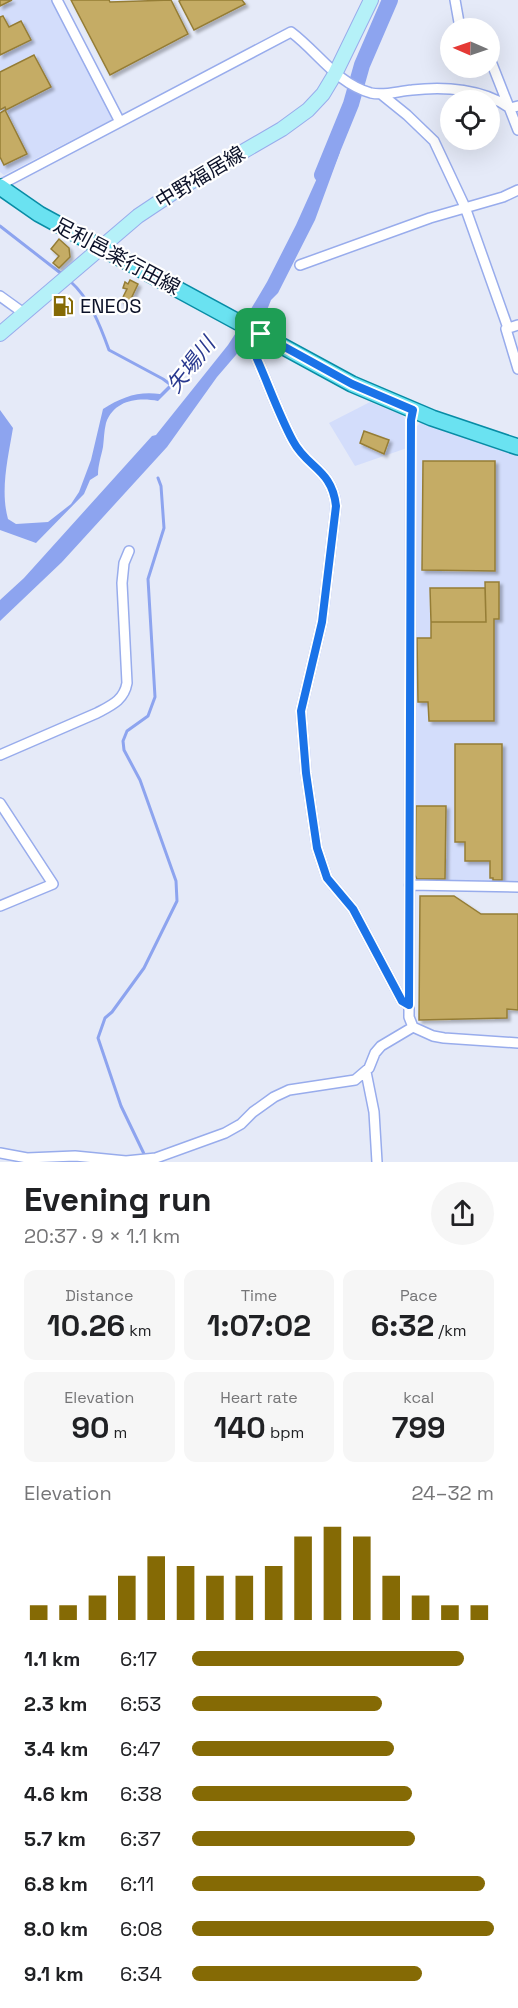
<!DOCTYPE html>
<meta charset="utf-8">
<style>
:root{--surface:#fff;--page:#f6f6f6;--text:#202124;--muted:#757577;--accent:#856a05}
body{margin:0;font-family:"Space Grotesk","Noto Sans JP",sans-serif;background:var(--page);color:var(--text);height:100vh;display:flex;flex-direction:column;font-size:22px;white-space:nowrap}
*{box-sizing:border-box;margin:0}
p{font-size:20px;color:var(--muted)}
.icon{flex:none;width:33px;height:33px;fill:none;stroke:currentColor;stroke-width:2;stroke-linecap:round;stroke-linejoin:round}
.map{position:relative;height:1162px;overflow:hidden}
.panel{display:flex;flex-direction:column;background:var(--surface);flex:1}
.panel>*{flex:none}
.needle{width:39px;rotate:272deg}
.fabs{position:absolute;left:440px;top:18px;display:grid;gap:12px}
.fabs a{display:grid;place-items:center;width:60px;height:60px;border-radius:50%;background:var(--surface);box-shadow:0 6px 24px #0002;font-size:30px}
.pin{position:absolute;display:grid;place-items:center;width:51px;height:51px;color:#fff;margin:-26px;border-radius:12px;box-shadow:0 3px 9px #0006}
.round{display:grid;place-items:center;flex:none;width:63px;height:63px;border-radius:32px;background:var(--page)}
.headline{display:flex;align-items:center;justify-content:space-between;height:102px;padding:0 24px}
h1{font-size:33px;font-weight:600;line-height:45px}
.figures{display:grid;grid-template-columns:repeat(3,1fr);gap:9px;height:102px;padding:6px 24px}
.figures div{display:grid;align-content:center;border-radius:12px;background:var(--page);text-align:center}
.figures b{font-size:30px;font-weight:600}
.figures small{font-size:16px;font-weight:400}
.figures p{font-size:16px}
.chart{height:168px;padding:12px 24px}
.chart p{display:flex;justify-content:space-between}
.chart svg{width:100%;height:108px;margin-top:6px;stroke:var(--accent);stroke-width:6}
ul{padding:0 24px;list-style:none;font-size:20px}
li{display:grid;grid-template-columns:96px 72px 1fr;align-items:center;height:45px}
li i{height:15px;border-radius:8px;background:var(--accent)}
.map>svg:first-child{display:block}
.built{fill:#d3ddfb}
.water{fill:#8da4ef}
.lines{fill:none;stroke-linecap:round;stroke-linejoin:round}
.stream{stroke:#8da4ef;stroke-width:3}
.river{stroke:#8da4ef;stroke-width:16}
.building{fill:#c5ac65;stroke:#957d36;stroke-width:1.5;filter:url(#shadow)}
.street-casing{stroke:#98acec;stroke-width:12}
.secondary-casing{stroke:#98acec;stroke-width:16}
.primary-casing{stroke:#088ca5;stroke-width:18}
.street{stroke:#fff;stroke-width:9}
.secondary{stroke:#b5f1f8;stroke-width:14}
.primary{stroke:#6ae2f1;stroke-width:15}
.route-casing{stroke:#fff;stroke-width:12}
.route{stroke:#1a73e8;stroke-width:8}
.labels{text-anchor:middle;stroke-width:4.5;stroke-linejoin:round;paint-order:stroke}
.street-label{font-size:20px;fill:#0b1128;stroke:#fff}
.poi-label{font-size:20px;fill:#0b1128;stroke:#fff;text-anchor:start}
.water-label{font-size:21px;font-style:italic;fill:#29398f;stroke:#fff}
</style>
<div class="map">
<svg width="518" height="1162" viewBox="0 0 518 1162">
<defs>
<filter id="shadow"><feDropShadow dx="3" dy="3" stdDeviation="1.5" flood-color="#0004"/></filter>
</defs>
<rect width="100%" height="100%" fill="#e5eaf8"/>
<!-- built -->
<path class="built" d="M0 0H54L112 113 111 120 4 175 0 172Z
M370 402 402 415 408 422 407 448 355 466 329 423Z
M421 422 518 454V883L417 881 414 876 416 427Z"/>
<!-- water -->
<path class="water" d="M340 152 315 220 278 293 271 300 265 315 248 341 217 377 167 447 62 562 0 621V600L24 578 152 436 156 435 228 345 248 314 267 282 296 225 327 156Z
M171 383 174 385 158 401C138 397 114 400 106 423 104 431 104 439 103 447 101 457 98 465 98 475L90 480 84 494 36 543 0 530V410L13 428C8 458 0 490 8 519L16 524 48 522 71 504 79 492 91 460 103 409C122 397 138 391 160 394Z"/>
<g class="lines">
<!-- stream -->
<path class="stream" d="M0 226 63 275
M70 281C90 299 100 325 109 350L163 379 171 385
M146 1158 121 1106 98 1038 105 1018 112 1012 144 968 177 901 176 881 140 780 124 750 123 741 127 731 148 716 155 697 148 579 164 528 161 486 158 478"/>
<!-- river -->
<path class="river" d="M322 175 351 104 362 65 390 0"/>
</g>
<!-- building -->
<path class="building" d="M0 0H12L0 6Z
M71 0H109L110 2 171 0 188 34 110 75Z
M181 0H242L245 4 194 30 179 1Z
M3 16 9 27 21 21 31 40 0 55V17Z
M34 55 51 87 6 110 5 107 0 110V72Z
M5 110 27 154 4 165 0 157V113Z
M59 239 69 248 70 257 59 268 53 263 59 256 51 249Z
M130 280 138 284 128 305 121 301 127 289 123 288 125 282 128 284Z
M364 431 389 440 384 454 360 443Z
M423 461H495V571L422 570Z
M485 582H499V619H494V721H429L428 702H418L417 638H431V622H486Z
M430 588H485L486 622H431Z
M455 744H502V880H493V878H490V861H465V842H455Z
M416 806H446L445 879H417L415 875Z
M420 896H454L481 914H518V1010L507 1009V1018L419 1020Z"/>
<g class="lines">
<defs>
<path id="street" d="M57 0 120 122
M455 0 460 28
M489 61 492 64 518 130
M381 94 407 115 434 141 465 207 508 328
M0 185 291 32C319 53 336 83 371 93 384 96 399 91 412 90 445 86 483 89 510 108L518 106
M300 265 430 218 503 197 518 190
M0 296 25 314
M518 325 506 329 518 369
M261 334 254 348 257 359C269 386 279 415 293 441 307 468 332 469 336 506L322 622 301 711 306 773 317 848 327 878 353 909 402 1001 409 1005
M413 410 411 420 409 1017 413 1027 433 1036 444 1038 518 1043
M0 755 97 713C112 705 124 700 127 683L122 583 124 563 129 551
M0 803 53 884 0 906
M409 885 518 887
M366 1072 374 1112 377 1162
M0 1153 27 1158 75 1156 126 1161 156 1158 225 1133 241 1124 253 1112 274 1097 289 1090 355 1080 369 1068 375 1053 381 1046 413 1027"/>
<path id="secondary" d="M0 334 138 216 177 190 282 129 308 110 323 94 335 74 371 0"/>
<path id="primary" d="M0 187 39 214 352 384 432 418 518 447"/>
</defs>
<!-- street casing -->
<use href="#street" class="street-casing"/>
<!-- secondary casing -->
<use href="#secondary" class="secondary-casing"/>
<!-- primary casing -->
<use href="#primary" class="primary-casing"/>
<!-- street -->
<use href="#street" class="street"/>
<!-- secondary -->
<use href="#secondary" class="secondary"/>
<!-- primary -->
<use href="#primary" class="primary"/>
</g>
<g class="lines">
<defs>
<path id="route" d="M261 334 352 384 413 410 411 420 409 1005 402 1001 353 909 327 878 317 848 306 773 301 711 322 622 336 506C332 469 307 468 293 441 279 415 269 386 257 359L254 348Z"/>
</defs>
<!-- route casing -->
<use href="#route" class="route-casing"/>
<!-- route -->
<use href="#route" class="route"/>
</g>
<!-- icons -->
<defs>
<symbol id="fuel-bare" viewBox="-9 -9 18 18"><path d="M-5.5-6h7V0h2V4h1.3V-2.5L3-4.5l.8-.8L6-3V5H2.5V1h-1V6h-7ZM-4.2-4.7v3.2H.2V-4.7Z" fill="#856a05" stroke="#fff" stroke-width="2.5" paint-order="stroke"/></symbol>
</defs>
<g fill-rule="evenodd">
<use href="#fuel-bare" x="48" y="291" width="30" height="30"/>
</g>
<g class="labels">
<!-- street labels -->
<g class="street-label">
<text transform="translate(200 177) rotate(-31)" y="7">中野福居線</text>
<text transform="translate(117 256) rotate(28)" y="7">足利邑楽行田線</text>
</g>
<!-- poi labels -->
<g class="poi-label">
<text x="80" y="313">ENEOS</text>
</g>
<!-- water labels -->
<g class="water-label">
<text transform="translate(191 365) rotate(-52)" y="7">矢場川</text>
</g>
</g>
</svg>
<div class="fabs">
<a><svg class="needle" viewBox="-14 -14 28 28"><path d="M0-13l5 13h-10z" fill="#e53935"/><path d="M0 13l5-13h-10z" fill="#757577"/></svg></a>
<a><svg class="icon" aria-label="locate" viewBox="0 0 24 24"><circle cx="12" cy="12" r="6"/><path d="M12 2v4M12 18v4M2 12h4M18 12h4"/></svg></a>
</div>
<div class="pin" style="left:261px;top:334px;background:#1e9e55"><svg class="icon" aria-label="arrive" viewBox="0 0 24 24"><path d="M6 21V4h12l-3 4 3 4H6"/></svg></div>
</div>
<section class="panel">
<div class="headline"><div><h1>Evening run</h1><p>20:37 · 9 × 1.1 km</p></div><a class="round"><svg class="icon" aria-label="share" viewBox="0 0 24 24"><path d="M12 15V3M7 8l5-5 5 5M5 13v7h14v-7"/></svg></a></div>
<div class="figures">
<div><p>Distance</p><b>10.26<small> km</small></b></div>
<div><p>Time</p><b>1:07:02</b></div>
<div><p>Pace</p><b>6:32<small> /km</small></b></div>
</div>
<div class="figures">
<div><p>Elevation</p><b>90<small> m</small></b></div>
<div><p>Heart rate</p><b>140<small> bpm</small></b></div>
<div><p>kcal</p><b>799</b></div>
</div>
<div class="chart"><p><span>Elevation</span>24–32 m</p>
<svg viewBox="0 0 160 44" preserveAspectRatio="none"><path d="M5 44V38M15 44V38M25 44V34M35 44V26M45 44V18M55 44V22M65 44V26M75 44V26M85 44V22M95 44V10M105 44V6M115 44V10M125 44V26M135 44V34M145 44V38M155 44V38"/></svg>
</div>
<ul>
<li><b>1.1 km</b>6:17<i style="width:90%"></i></li>
<li><b>2.3 km</b>6:53<i style="width:63%"></i></li>
<li><b>3.4 km</b>6:47<i style="width:67%"></i></li>
<li><b>4.6 km</b>6:38<i style="width:73%"></i></li>
<li><b>5.7 km</b>6:37<i style="width:74%"></i></li>
<li><b>6.8 km</b>6:11<i style="width:97%"></i></li>
<li><b>8.0 km</b>6:08<i style="width:100%"></i></li>
<li><b>9.1 km</b>6:34<i style="width:76%"></i></li>
</ul>
</section>
